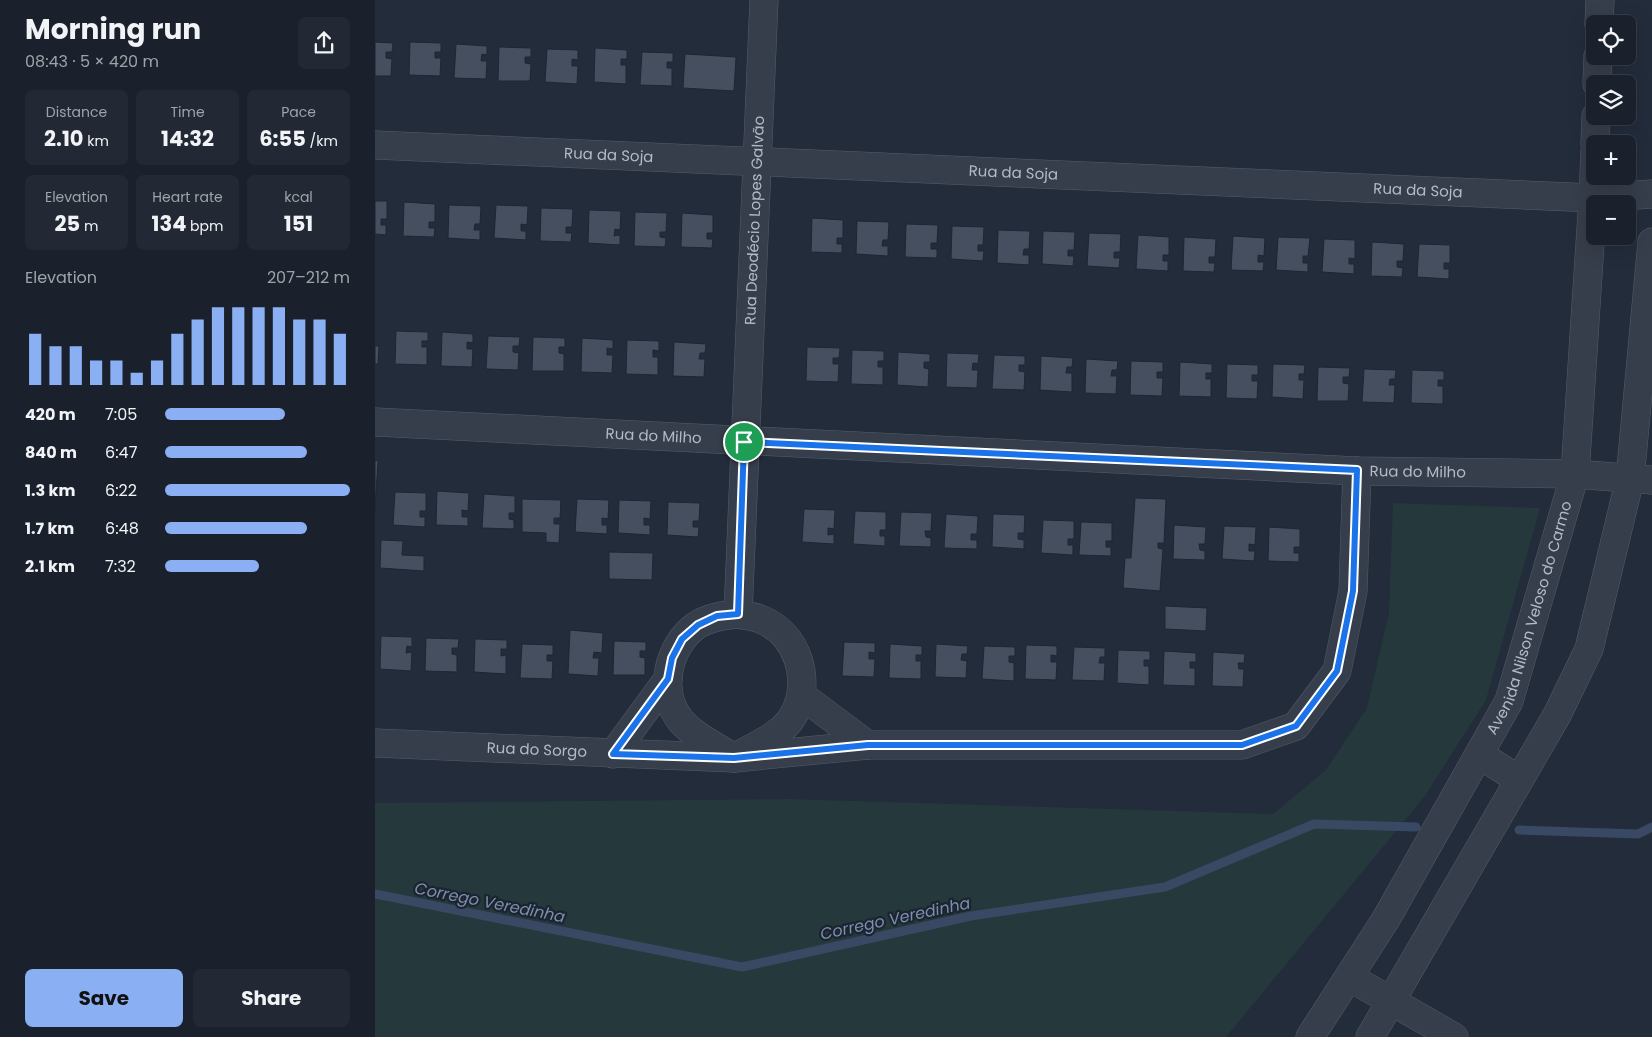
<!DOCTYPE html>
<meta charset="utf-8">
<style>
:root{--surface:#1a212c;--page:#232934;--text:#f1f3f6;--muted:#9fa3a9;--line:#383e48;--accent:#8baff3}
body{margin:0;font-family:Poppins,sans-serif;background:var(--page);color:var(--text);height:100vh;display:flex;flex-direction:column;font-size:19px;white-space:nowrap}
*{box-sizing:border-box;margin:0}
p{font-size:16px;color:var(--muted)}
.icon{flex:none;width:28px;height:28px;fill:none;stroke:currentColor;stroke-width:2;stroke-linecap:round;stroke-linejoin:round}
.map{position:relative;flex:1;overflow:hidden}
.panel{display:flex;flex-direction:column;background:var(--surface);width:375px}
.panel>*{flex:none}
.fabs{position:absolute;left:1211px;top:15px;display:grid;gap:10px}
.fabs a{display:grid;place-items:center;width:50px;height:50px;border-radius:8px;background:var(--surface);box-shadow:0 5px 20px #0002,0 0 0 1px var(--line);font-size:25px}
.pin{position:absolute;display:grid;place-items:center;width:42px;height:42px;color:#fff;margin:-21px;border:2px solid #fff;border-radius:50%;box-shadow:0 1px 5px #0007}
.round{display:grid;place-items:center;flex:none;width:52px;height:52px;border-radius:8px;background:var(--page)}
.headline{display:flex;align-items:center;justify-content:space-between;height:85px;padding:0 25px}
h1{font-size:28px;font-weight:700;line-height:38px}
.stats{display:grid;grid-template-columns:repeat(3,1fr);gap:8px;height:85px;padding:5px 25px}
.stats div{display:grid;align-content:center;border-radius:8px;background:var(--page);text-align:center}
.stats b{font-size:21px;font-weight:700}
.stats small{font-size:14px;font-weight:400}
.stats p{font-size:14px}
.chart{height:140px;padding:10px 25px}
.chart p{display:flex;justify-content:space-between}
.chart svg{width:100%;height:90px;margin-top:5px;stroke:var(--accent);stroke-width:6}
.cta{display:flex;gap:10px;margin-top:auto;padding:10px 25px}
.cta a{flex:1;height:58px;border-radius:8px;background:var(--accent);color:#111;font-size:20px;font-weight:700;line-height:58px;text-align:center}
.cta a+a{background:var(--page);color:var(--text)}
ul{padding:0 25px;list-style:none;font-size:16px}
li{display:grid;grid-template-columns:80px 60px 1fr;align-items:center;height:38px}
li i{height:12px;border-radius:6px;background:var(--accent)}
main{display:flex;flex:1;min-height:0}
.map>svg:first-child{display:block}
.green{fill:#25383c}
.lines{fill:none;stroke-linecap:round;stroke-linejoin:round}
.stream{stroke:#394963;stroke-width:9}
.building{fill:#454f5f;stroke:#1e2632}
.street-casing{stroke:#555c69;stroke-width:29}
.street{stroke:#373e4b;stroke-width:28}
.route-casing{stroke:#fff;stroke-width:10}
.route{stroke:#1a73e8;stroke-width:6}
.labels{text-anchor:middle;stroke-width:4.5;stroke-linejoin:round;paint-order:stroke}
.street-label{font-size:15px;fill:#b3b9c7;stroke:#1c2430}
.water-label{font-size:16px;font-style:italic;fill:#7c8ead;stroke:#1c2430}
</style>
<main>
<section class="panel">
<div class="headline"><div><h1>Morning run</h1><p>08:43 · 5 × 420 m</p></div><a class="round"><svg class="icon" aria-label="share" viewBox="0 0 24 24"><path d="M12 15V3M7 8l5-5 5 5M5 13v7h14v-7"/></svg></a></div>
<div class="stats">
<div><p>Distance</p><b>2.10<small> km</small></b></div>
<div><p>Time</p><b>14:32</b></div>
<div><p>Pace</p><b>6:55<small> /km</small></b></div>
</div>
<div class="stats">
<div><p>Elevation</p><b>25<small> m</small></b></div>
<div><p>Heart rate</p><b>134<small> bpm</small></b></div>
<div><p>kcal</p><b>151</b></div>
</div>
<div class="chart"><p><span>Elevation</span>207–212 m</p>
<svg viewBox="0 0 160 44" preserveAspectRatio="none"><path d="M5 44V19M15 44V25M25 44V25M35 44V32M45 44V32M55 44V38M65 44V32M75 44V19M85 44V12M95 44V6M105 44V6M115 44V6M125 44V6M135 44V12M145 44V12M155 44V19"/></svg>
</div>
<ul>
<li><b>420 m</b>7:05<i style="width:65%"></i></li>
<li><b>840 m</b>6:47<i style="width:77%"></i></li>
<li><b>1.3 km</b>6:22<i style="width:100%"></i></li>
<li><b>1.7 km</b>6:48<i style="width:77%"></i></li>
<li><b>2.1 km</b>7:32<i style="width:51%"></i></li>
</ul>
<div class="cta"><a>Save</a><a>Share</a></div>
</section>
<div class="map">
<svg width="1277" height="1037" viewBox="0 0 1277 1037">
<rect width="100%" height="100%" fill="#232c3b"/>
<!-- green -->
<path class="green" d="M1018 503 1165 508 1111 700 1050 796 851 1037H0V803L413 799 898 814 951 770 992 708 1014 612Z"/>
<g class="lines">
<!-- stream -->
<path class="stream" d="M1144 830 1263 834 1277 827
M0 894 367 967 596 916 790 887 939 824 1041 827"/>
</g>
<!-- building -->
<path class="building" d="M0 42 18 43 17 52H11V58L17 59 16 76H0Z
M35 42 66 43V52H60V58H66L65 76 34 75Z
M81 44 112 46V55L107 54 106 61H112L111 79 79 78Z
M124 47 156 48V57H150V63L156 64 155 81H123Z
M220 48 252 50V59H246V65H251V84L219 82Z
M172 49 203 50V60L197 59V66H203L202 84 170 82Z
M267 52 298 53V62H292V68H297V86L265 85Z
M310 54 361 57 359 91 308 88Z
M0 201H12V219H6V225H11V235L0 234Z
M29 202 60 204V222H54V228H60L59 237 28 236Z
M74 205 106 206 105 224H100L99 230H105V240L73 238Z
M121 205 153 206 152 225 146 224V231H151V240L119 238Z
M166 208 198 209 197 227H191V233H197L196 242 165 241Z
M214 210 246 211 245 230 240 229 239 236 245 235V245L213 243Z
M260 212 292 213 291 232H285V237L291 238 290 247 259 246Z
M307 213 338 215V233H332V239H338L337 248 306 247Z
M437 218 468 220V238H462V244H467V253L436 252Z
M482 221 514 222 513 240H508L507 246H513V256L481 254Z
M531 224 563 225 562 243H556V249H562V258L530 257Z
M577 226 609 227 608 245H603V251H609L608 261 576 259Z
M623 230 655 231 654 249H649L648 255H654V265L622 263Z
M668 231 700 232 699 250H693V256H699L698 266 667 264Z
M714 233 746 234 745 252H739V258H745L744 268 712 266Z
M763 235 794 237V255H788V261H793V271L761 269Z
M858 236 890 238 889 256 883 255V262H889L888 271 856 270Z
M809 237 841 239 840 257H834V263H840L839 272 808 271Z
M903 237 935 238 933 256H928V263H933V272L901 270Z
M949 239 980 240V259L974 258V264H979V274L947 272Z
M997 242 1029 244 1028 261H1022V267L1028 268 1027 277 996 276Z
M1044 244 1075 245V263H1069V269H1074V279L1042 277Z
M21 331 53 332V341H47V347H52V365L20 364Z
M67 332 98 334V343L92 342V349H98L97 367 66 366Z
M113 336 145 337 144 346H138V352L144 353 143 370 111 369Z
M158 337 190 338V347H184V353L189 354V371H157Z
M207 338 238 340V349L232 348V355H238L237 373 206 372Z
M252 340 284 341V351L278 350V357H283V375L251 374Z
M299 342 331 344 330 353H325L324 359H330L329 377 298 376Z
M0 346H4L3 364H0Z
M432 347 465 348 464 358H458V364H464L463 382 431 381Z
M477 350 509 351V361H503V367H508V385L476 384Z
M523 352 555 354V362H549V368L554 369 553 387 522 385Z
M572 353 604 354 603 364 598 363 597 370H603L602 388 571 387Z
M619 355 650 356V365H644V371L650 372 649 390 617 389Z
M666 356 698 358 697 367H692L691 373H697V392L665 390Z
M711 359 743 361 742 370H737L736 376H742L741 394 710 393Z
M756 361 788 362V372H782V378H788L787 396 755 395Z
M805 362 837 364V373H831V379H836V397L804 396Z
M852 364 883 365V375H877V381H883L882 399 851 398Z
M898 364 930 365 929 374H924V380H929L928 399 897 397Z
M943 367 975 368 974 377H968V383L974 384 973 401H942Z
M989 369 1021 370 1020 379H1015L1014 385H1020L1019 403 987 402Z
M1037 370 1069 371V380H1063V386H1068V404L1036 403Z
M0 460 3 461 0 509Z
M62 491 94 493 93 511 87 510V517H93V526L61 525Z
M20 492 51 493V511H45V517H50V527L18 525Z
M109 494 140 496V513H134V519L139 520V529L107 528Z
M760 498 791 499 789 543H783V548L788 549 785 591 748 588 750 558H756Z
M147 499 186 500 185 518H179V524H185L184 543 171 542V533L147 532Z
M202 499 234 500 233 519 227 518V525H232V534L200 532Z
M244 500 276 501 275 519 269 518V525H275V535L243 533Z
M293 502 325 503 324 521H318V527H324L323 537 292 535Z
M429 509 460 510 459 529 453 528V535L459 534V544L427 542Z
M480 511 511 512V530H505V536H510V546L478 544Z
M526 512 557 513 556 531H550L551 537 556 538V547L524 546Z
M571 514 603 516 602 534H596V540H602V549L569 548Z
M618 514 650 515 649 533H643V539L649 540V549L617 547Z
M668 520 699 521V539H693V545H698V555L666 553Z
M706 522 737 523V541H731V547H736V556L704 555Z
M799 525 831 527 830 544H824L825 550 830 551V560L798 559Z
M849 526 881 527 880 545 874 544V551H880L879 561 847 559Z
M894 527 925 529V547H919V553H924V562L893 561Z
M6 540 28 541 27 555 49 556V571L5 568Z
M234 552 278 553 277 580 234 579Z
M790 606 832 608 831 631 790 629Z
M195 630 228 633 227 653 219 652 218 658H224L223 676 193 674Z
M6 636 37 637V647L32 646 31 653 37 652 36 671 5 669Z
M51 638 84 639 83 648H77V654L82 655V672L50 671Z
M100 639 132 640V649H126V656L131 655V674L99 672Z
M239 641 271 642V651H265V657L270 658V675H238Z
M469 642 500 643V653L494 652V659H500L499 677 467 676Z
M147 644 178 645V655H172V661H178L177 679 145 678Z
M515 644 547 646V655H541V661H546V679L514 678Z
M561 644 593 646 592 654H587L586 660 592 661 591 678 560 677Z
M651 645 682 646V656L676 655V662H682L681 680 650 679Z
M609 646 640 647V656H634V662L639 663V681L607 679Z
M699 647 730 648V657H725L724 663H730L729 681 697 680Z
M743 650 775 651V660H769V666H774V685L742 683Z
M789 651 821 653V662H815V668H820V686L788 685Z
M838 652 870 654 869 663H863L864 669H869L868 687 837 686Z"/>
<g class="lines">
<defs>
<g id="street">
<path d="M1224 24 1225 0"/>
<path d="M1222 84 1223 56"/>
<path d="M1220 144 1221 116"/>
<path id="s1" d="M0 145 1218 198 1277 194"/>
<path id="s2" d="M0 422 982 471 1200 474 1277 480"/>
<path id="s3" d="M363 614 389 0"/>
<path d="M363 614C370 616 378 616 385 619 423 633 438 682 418 716 406 736 379 746 359 758 341 746 320 737 306 721 282 692 293 645 322 625 335 617 349 615 363 614Z"/>
<path d="M426 695 493 745"/>
<path id="s4" d="M0 743 359 758 493 745H867L921 726 962 671 978 591 982 471"/>
<path d="M238 754 293 679"/>
<path d="M1104 754 1144 780"/>
<path d="M974 977 1079 1037"/>
<path id="s5" d="M935 1037 1011 919 1134 701 1200 474 1218 198 1220 150"/>
<path d="M995 1037 1182 715 1214 649 1255 479 1277 242"/>
</g>
</defs>
<!-- street casing -->
<use href="#street" class="street-casing"/>
<!-- street -->
<use href="#street" class="street"/>
</g>
<g class="lines">
<defs>
<path id="route" d="M369 442 982 470 978 591 962 671 921 726 867 745H493L359 758 238 754 293 679 297 658 307 639 323 625 342 616 363 614Z"/>
</defs>
<!-- route casing -->
<use href="#route" class="route-casing"/>
<!-- route -->
<use href="#route" class="route"/>
</g>
<g class="labels">
<!-- street labels -->
<g class="street-label">
<text dy="5" stroke="none"><textPath href="#s1" startOffset="234">Rua da Soja</textPath></text>
<text dy="5" stroke="none"><textPath href="#s1" startOffset="639">Rua da Soja</textPath></text>
<text dy="5" stroke="none"><textPath href="#s1" startOffset="1044">Rua da Soja</textPath></text>
<text dy="5" stroke="none"><textPath href="#s3" startOffset="394">Rua Deodécio Lopes Galvão</textPath></text>
<text dy="5" stroke="none"><textPath href="#s2" startOffset="279">Rua do Milho</textPath></text>
<text dy="5" stroke="none"><textPath href="#s2" startOffset="1044">Rua do Milho</textPath></text>
<text dy="5" stroke="none"><textPath href="#s5" startOffset="476">Avenida Nilson Veloso do Carmo</textPath></text>
<text dy="5" stroke="none"><textPath href="#s4" startOffset="162">Rua do Sorgo</textPath></text>
</g>
<!-- water labels -->
<g class="water-label">
<text transform="translate(115 902) rotate(11)" y="6">Corrego Veredinha</text>
<text transform="translate(520 918) rotate(-12)" y="6">Corrego Veredinha</text>
</g>
</g>
</svg>
<div class="fabs">
<a><svg class="icon" aria-label="locate" viewBox="0 0 24 24"><circle cx="12" cy="12" r="6"/><path d="M12 2v4M12 18v4M2 12h4M18 12h4"/></svg></a>
<a><svg class="icon" aria-label="layers" viewBox="0 0 24 24"><path d="M12 4l9 5-9 5-9-5zM3 14l9 5 9-5"/></svg></a>
<a>+</a>
<a>−</a>
</div>
<div class="pin" style="left:369px;top:442px;background:#1e9e55"><svg class="icon" aria-label="arrive" viewBox="0 0 24 24"><path d="M6 21V4h12l-3 4 3 4H6"/></svg></div>
</div>
</main>
